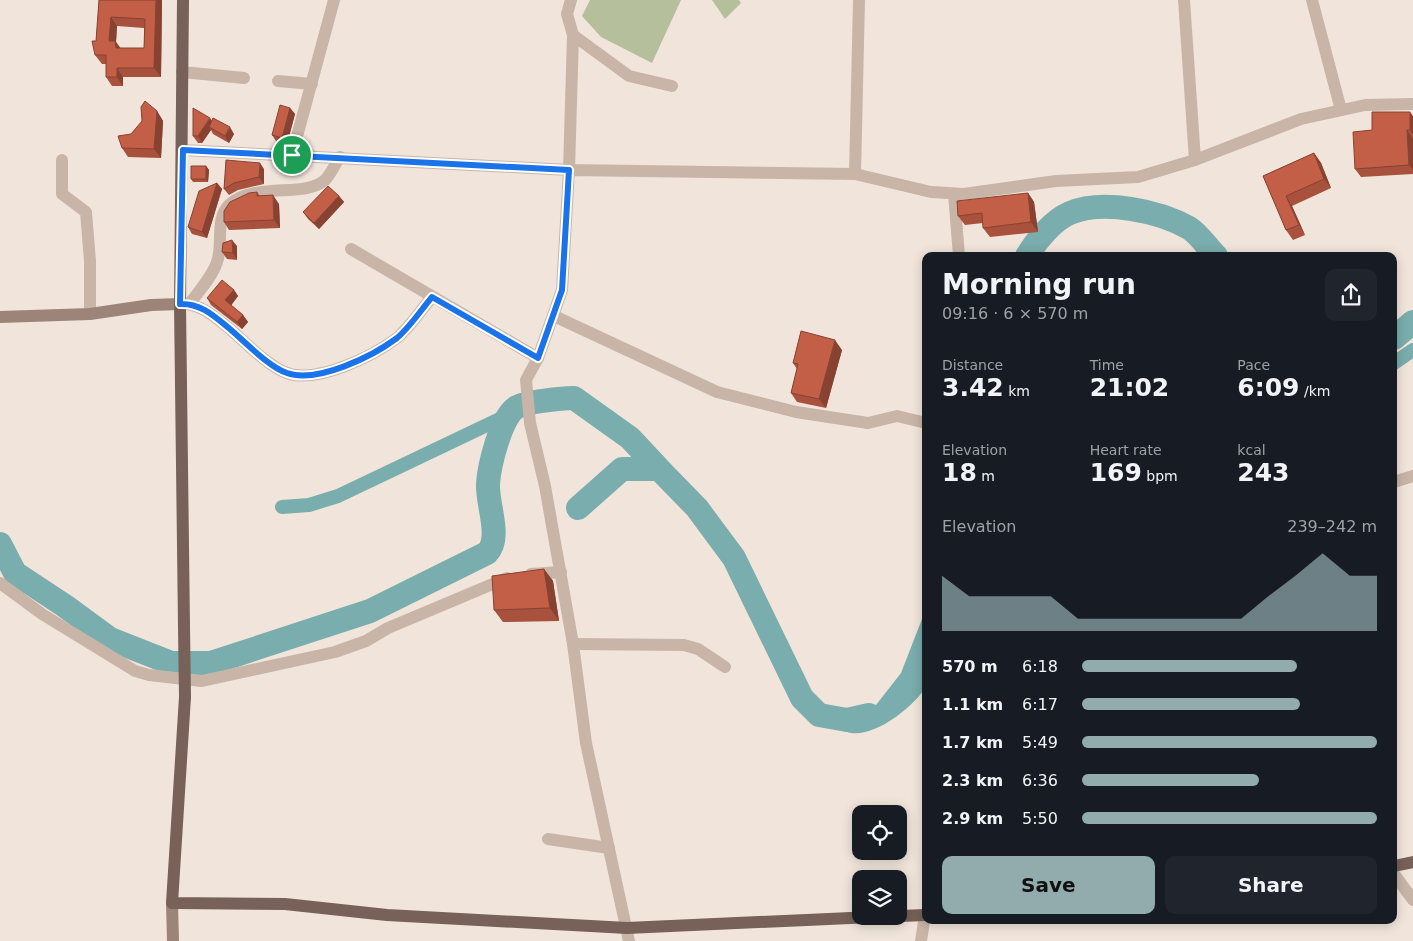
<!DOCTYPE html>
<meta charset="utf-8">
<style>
:root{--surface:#171b24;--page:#20242c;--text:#f1f3f6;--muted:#9ea1a6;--accent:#92acae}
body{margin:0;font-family:"DejaVu Sans",sans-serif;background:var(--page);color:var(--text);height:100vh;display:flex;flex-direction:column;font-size:19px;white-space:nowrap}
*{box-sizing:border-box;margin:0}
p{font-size:16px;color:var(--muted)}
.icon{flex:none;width:28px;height:28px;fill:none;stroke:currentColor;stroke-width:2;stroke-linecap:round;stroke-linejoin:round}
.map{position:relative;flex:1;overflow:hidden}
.drawer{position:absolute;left:922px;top:252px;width:475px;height:672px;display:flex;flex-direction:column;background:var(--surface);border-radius:10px;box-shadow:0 2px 12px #0003}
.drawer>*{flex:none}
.tools{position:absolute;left:852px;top:805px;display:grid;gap:10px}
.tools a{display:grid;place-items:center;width:55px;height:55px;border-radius:10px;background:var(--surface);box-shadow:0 2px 12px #0003;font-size:25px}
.pin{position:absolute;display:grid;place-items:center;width:42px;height:42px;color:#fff;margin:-21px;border:2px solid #fff;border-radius:50%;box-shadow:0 1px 5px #0007}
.round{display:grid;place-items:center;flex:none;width:52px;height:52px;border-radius:10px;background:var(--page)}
.headline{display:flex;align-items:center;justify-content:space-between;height:85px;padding:0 20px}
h1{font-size:28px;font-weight:800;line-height:38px}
.metrics{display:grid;grid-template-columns:repeat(3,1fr);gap:8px;height:85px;padding:5px 20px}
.metrics div{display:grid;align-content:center}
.metrics b{font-size:25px;font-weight:800}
.metrics small{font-size:14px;font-weight:400}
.metrics p{font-size:14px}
.chart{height:140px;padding:10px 20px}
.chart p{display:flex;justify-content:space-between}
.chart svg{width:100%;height:90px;margin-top:5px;fill:var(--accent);opacity:.7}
.cta{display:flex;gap:10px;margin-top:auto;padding:10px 20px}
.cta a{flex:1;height:58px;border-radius:10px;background:var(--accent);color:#111;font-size:20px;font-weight:800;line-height:58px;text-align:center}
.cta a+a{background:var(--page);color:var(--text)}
ul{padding:0 20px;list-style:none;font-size:16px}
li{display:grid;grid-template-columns:80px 60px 1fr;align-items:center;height:38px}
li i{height:12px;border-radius:6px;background:var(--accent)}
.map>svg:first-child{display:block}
.green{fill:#b5bf9b}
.water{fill:#7aadad}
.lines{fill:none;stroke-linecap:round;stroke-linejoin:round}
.canal{stroke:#7aadad;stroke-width:14}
.river{stroke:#7aadad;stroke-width:24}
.minor{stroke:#c9b5a7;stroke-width:12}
.tertiary{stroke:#c9b5a7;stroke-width:12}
.secondary{stroke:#9c8478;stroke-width:12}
.primary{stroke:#776159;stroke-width:12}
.primary-bridge{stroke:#776159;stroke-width:12}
.wall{fill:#a8513d;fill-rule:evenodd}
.shaded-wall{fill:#884232}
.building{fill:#c35e47;stroke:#884232;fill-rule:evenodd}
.route-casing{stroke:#fff;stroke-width:10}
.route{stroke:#1a73e8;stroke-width:6}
</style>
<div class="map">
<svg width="1413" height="941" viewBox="0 0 1413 941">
<rect width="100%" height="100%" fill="#f1e5db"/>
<!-- green -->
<path class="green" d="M590 0H681L652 63 601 37 582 16Z
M712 0H739L741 3 725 19Z"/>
<!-- water -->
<path class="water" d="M926 601V687C914 706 876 737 851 733 845 732 838 728 832 726L844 711 876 705 901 673 922 619Z"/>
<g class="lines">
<!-- canal -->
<path class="canal" d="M1394 363 1413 350
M282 507 309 505 338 496 508 415"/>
<!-- river -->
<path class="river" d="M1027 256C1036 241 1053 220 1070 213 1103 199 1159 211 1189 228 1199 234 1208 248 1216 256
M1394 338 1413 322
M578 508 622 469H659L697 508 734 558 802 698 819 715 847 720 869 715
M0 544 15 573 65 606 110 639 171 663H211L370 611 487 553C502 538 487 505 488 484 489 467 501 415 517 407 526 402 562 398 574 398L630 438 659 469"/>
<!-- minor -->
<path class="minor" d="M571 0 567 14 573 35 629 76 672 86
M1184 0 1195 160
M1312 0 1341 110
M182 72 244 78
M278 81 312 84
M292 155 334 0
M62 160V194L86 212 90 261V314
M569 170 573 35
M855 174 931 192 964 194 1056 181 1138 177 1195 160 1301 119 1365 105 1413 104
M954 194 959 256
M351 249 538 358
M190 303C200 290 212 277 217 262 224 243 214 219 230 204 256 182 305 198 325 180 331 174 335 164 340 157
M180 304C201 303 215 317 230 329 245 342 269 367 287 373 317 384 373 356 397 338 410 327 421 310 432 297
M554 316 717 392 796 412 868 423 897 416 926 423
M1394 482 1413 476
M531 574 561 572
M0 583 42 614 135 671 149 675 202 681 335 652 366 641 388 628 507 578
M573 644 684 645 698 649 725 667
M548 839 609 848
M1394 874 1413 900
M921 941 925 915"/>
<!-- tertiary -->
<path class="tertiary" d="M183 150 569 170 855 174 859 0
M569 170 562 290 538 358 526 380 530 423 545 486 573 644 586 743 629 941"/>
<!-- secondary -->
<path class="secondary" d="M0 317 90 314 151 305 180 304
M172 903 173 941"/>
<!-- primary -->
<path class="primary" d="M183 0 180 304 184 627
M185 697 172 903 285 904 387 915 627 928 895 916
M1394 866 1413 862
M899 916 926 915"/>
<!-- primary-bridge -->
<path class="primary-bridge" d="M184 627 185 697"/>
</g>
<!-- wall -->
<path class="wall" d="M99 0H162L161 77H123V86H112L106 77V64H102L95 55ZM117 26 144 28V48H120L116 42Z
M290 108 295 114 287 144 276 141 272 135Z
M157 111 163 121 161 158 128 157 122 148 131 134Z
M1413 116V174L1361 177 1355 169 1372 130Z
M212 121 234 134 229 143 213 134 211 130 202 143H198L193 136Z
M1314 153 1321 163 1331 188 1292 206 1305 235 1293 240 1286 230 1263 176Z
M226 160 264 169V184L238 190 229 195 224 189Z
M206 166 209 170 208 182H193L191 179Z
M217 183 222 189 207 238 192 234 188 227Z
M257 192 260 196 279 204 280 228 229 230 224 222Z
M1028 193 1034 202 1038 232 990 237 983 228V223L965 225 958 216Z
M339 196 344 202 319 229 308 219 303 212Z
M237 246V260L227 259 222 252Z
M234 290 238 296 231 305 243 315 248 322 242 329 211 305 207 298Z
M842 350 826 408 797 402 791 393 797 369 793 363Z
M544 569 553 581 559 621 503 622 494 610Z"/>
<!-- shaded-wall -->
<path class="shaded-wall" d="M156 0H162L161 77 154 68Z
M111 17 117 26 116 42 122 50 123 57 109 41Z
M117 68 123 77V86L117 77Z
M290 108 295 114 287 144 282 138Z
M157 111 163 121 161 158 154 149Z
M1410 112 1413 116V135L1410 130Z
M210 118 214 124 209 127 211 130 202 143 198 136Z
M230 127 234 134 229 143 225 136Z
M1407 130 1413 139V170L1409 165Z
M1314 153 1321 163 1331 188 1324 179Z
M260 163 264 169V184L259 177Z
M206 166 209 170 208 182 206 179Z
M217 183 222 189 207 238 202 232Z
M1028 193 1034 202 1038 232 1031 222Z
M273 195 279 204 280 228 274 220Z
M339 196 344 202 319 229 314 223Z
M1286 196 1292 206 1305 235 1299 225Z
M232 240 237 246V260L233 253Z
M234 290 238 296 230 307 225 300Z
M243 315 248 322 242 329 237 322Z
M835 340 842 350 826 408 819 399Z
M544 569 553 581 559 621 550 608Z"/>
<!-- building -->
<path class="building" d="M99 0H156L154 68H117V77H106V55H95L92 41H96ZM111 17 145 19 144 48H116L115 41H109Z
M145 101 157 111 154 149 122 148 118 136 131 134 142 121 141 107Z
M280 105 290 108 282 138 272 135Z
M193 108 210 118 198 136H193Z
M1372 112H1410V130H1407L1409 165 1355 169 1353 132 1372 130Z
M213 118 230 127 225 136 209 127Z
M1314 153 1324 179 1286 196 1299 225 1286 230 1263 176Z
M226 160 260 163 259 177 234 183 224 189Z
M191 166H206V179H191Z
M217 183 202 232 188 227 199 191Z
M328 186 339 196 314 223 303 212Z
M257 192V196L273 195 274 220 224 222V211L230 202 249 193Z
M1028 193 1031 222 983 228 982 213 958 216 957 201Z
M232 240 233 253 222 252 223 243Z
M222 280 234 290 225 300 243 315 237 322 207 298Z
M801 331 835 340 819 399 791 393 798 364 793 363Z
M544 569 550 608 494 610 492 576Z"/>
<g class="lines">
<defs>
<path id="route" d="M183 150 569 170 562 290 538 358 432 297C421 310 410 327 397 338 373 356 317 384 287 373 269 367 245 342 230 329 215 317 201 303 180 304Z"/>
</defs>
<!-- route casing -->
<use href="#route" class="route-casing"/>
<!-- route -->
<use href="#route" class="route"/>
</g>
</svg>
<div class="tools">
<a><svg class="icon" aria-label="locate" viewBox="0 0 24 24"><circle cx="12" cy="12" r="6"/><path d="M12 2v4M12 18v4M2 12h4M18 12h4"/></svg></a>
<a><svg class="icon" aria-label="layers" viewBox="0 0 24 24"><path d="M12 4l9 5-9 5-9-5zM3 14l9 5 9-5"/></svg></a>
</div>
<div class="pin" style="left:292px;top:155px;background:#1e9e55"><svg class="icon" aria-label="arrive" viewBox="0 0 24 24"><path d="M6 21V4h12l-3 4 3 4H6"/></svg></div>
<section class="drawer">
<div class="headline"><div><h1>Morning run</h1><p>09:16 · 6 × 570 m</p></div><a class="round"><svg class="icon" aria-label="share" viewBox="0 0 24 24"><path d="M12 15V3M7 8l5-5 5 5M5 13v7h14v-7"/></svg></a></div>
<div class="metrics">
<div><p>Distance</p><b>3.42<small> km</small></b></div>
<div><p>Time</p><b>21:02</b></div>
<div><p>Pace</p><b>6:09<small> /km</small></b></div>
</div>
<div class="metrics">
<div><p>Elevation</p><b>18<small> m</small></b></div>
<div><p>Heart rate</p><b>169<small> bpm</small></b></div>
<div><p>kcal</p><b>243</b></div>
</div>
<div class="chart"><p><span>Elevation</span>239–242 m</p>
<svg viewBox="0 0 160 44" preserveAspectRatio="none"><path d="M0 44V17L10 27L20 27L30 27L40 27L50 38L60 38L70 38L80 38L90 38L100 38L110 38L120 27L130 17L140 6L150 17L160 17V44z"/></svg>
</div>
<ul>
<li><b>570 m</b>6:18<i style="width:73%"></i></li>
<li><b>1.1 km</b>6:17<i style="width:74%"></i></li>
<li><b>1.7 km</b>5:49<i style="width:100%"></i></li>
<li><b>2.3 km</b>6:36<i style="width:60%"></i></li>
<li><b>2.9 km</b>5:50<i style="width:100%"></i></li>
</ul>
<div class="cta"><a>Save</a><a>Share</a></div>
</section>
</div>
